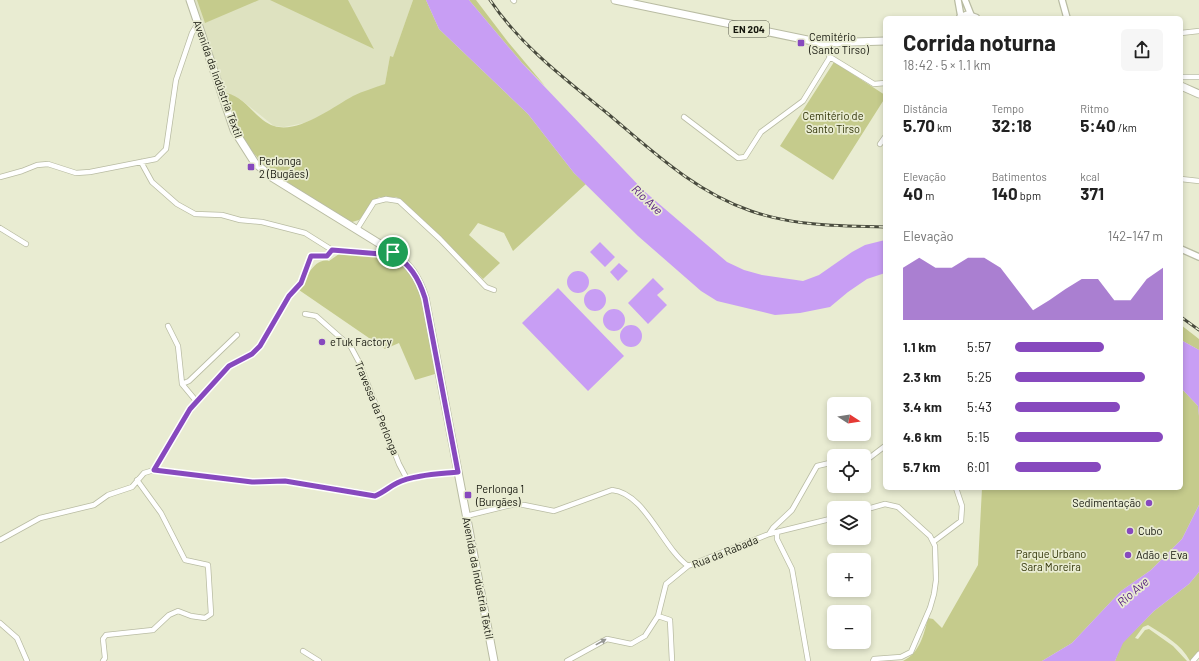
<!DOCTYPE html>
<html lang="pt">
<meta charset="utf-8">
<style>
:root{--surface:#fff;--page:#f6f6f6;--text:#222;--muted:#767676;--accent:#8749be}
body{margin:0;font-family:Barlow,sans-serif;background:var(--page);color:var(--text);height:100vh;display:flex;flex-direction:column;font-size:15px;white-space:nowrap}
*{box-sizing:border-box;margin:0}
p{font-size:13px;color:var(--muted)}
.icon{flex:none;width:22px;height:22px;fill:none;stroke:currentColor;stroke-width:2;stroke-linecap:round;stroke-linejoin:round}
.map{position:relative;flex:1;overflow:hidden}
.details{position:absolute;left:883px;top:16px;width:300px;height:474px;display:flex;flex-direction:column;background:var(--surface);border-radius:6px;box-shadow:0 2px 6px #0003}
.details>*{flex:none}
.needle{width:26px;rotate:102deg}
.tools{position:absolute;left:827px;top:397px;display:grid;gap:8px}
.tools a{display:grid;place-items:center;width:44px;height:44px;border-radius:6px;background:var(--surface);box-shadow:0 2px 6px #0003;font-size:20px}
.pin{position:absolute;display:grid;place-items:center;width:34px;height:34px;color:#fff;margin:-17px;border:2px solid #fff;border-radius:50%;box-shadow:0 1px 4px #0007}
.round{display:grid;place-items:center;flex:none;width:42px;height:42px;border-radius:6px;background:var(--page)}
.summary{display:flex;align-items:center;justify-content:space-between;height:68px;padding:0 20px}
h1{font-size:22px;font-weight:700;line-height:30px}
.stats{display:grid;grid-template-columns:repeat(3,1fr);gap:6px;height:68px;padding:4px 20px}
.stats div{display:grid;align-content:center}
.stats b{font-size:17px;font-weight:700}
.stats small{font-size:11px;font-weight:400}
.stats p{font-size:11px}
.chart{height:112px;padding:8px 20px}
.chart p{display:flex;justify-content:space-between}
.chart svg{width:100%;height:72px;margin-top:4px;fill:var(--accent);opacity:.7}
ul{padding:0 20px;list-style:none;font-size:13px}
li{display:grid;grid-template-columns:64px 48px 1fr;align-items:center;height:30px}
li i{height:10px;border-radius:5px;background:var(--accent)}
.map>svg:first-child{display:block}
.built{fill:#dee2c0}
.green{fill:#c5cb8c}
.water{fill:#c89ef4}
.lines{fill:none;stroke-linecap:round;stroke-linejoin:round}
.minor-casing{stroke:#b9bca3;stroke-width:6}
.tertiary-casing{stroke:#b9bca3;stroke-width:8}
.primary-casing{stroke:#b9bca3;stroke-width:9}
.minor{stroke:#fff;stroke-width:4.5}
.tertiary{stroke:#fff;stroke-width:5.5}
.primary{stroke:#fff;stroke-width:7}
.rail-casing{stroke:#494b3e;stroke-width:3}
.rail{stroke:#e9ecd2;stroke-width:1.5;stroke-dasharray:4.5;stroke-linecap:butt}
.oneway{fill:#969793}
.route-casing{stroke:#fff;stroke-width:8}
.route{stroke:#8749be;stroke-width:5}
.poi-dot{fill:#8749be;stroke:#e9ecd2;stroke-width:1.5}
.labels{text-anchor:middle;stroke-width:3.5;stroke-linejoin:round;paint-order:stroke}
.shield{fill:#e9ecd2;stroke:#555749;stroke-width:1}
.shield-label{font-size:10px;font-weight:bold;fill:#16170e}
.poi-label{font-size:11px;fill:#16170e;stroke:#e9ecd2;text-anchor:start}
.street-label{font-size:11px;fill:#16170e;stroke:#e9ecd2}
.park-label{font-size:11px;fill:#2f3205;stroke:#e9ecd2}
.water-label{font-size:12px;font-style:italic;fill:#52197d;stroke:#e9ecd2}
</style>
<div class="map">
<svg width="1199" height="661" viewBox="0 0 1199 661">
<rect width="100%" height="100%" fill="#e9ecd2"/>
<!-- built -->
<path class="built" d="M194 0H413L393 58 390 56 385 84 353 97 323 115 304 123 284 127 274 126 240 99 226 93Z"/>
<!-- green -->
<path class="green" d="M197 0H259L205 23Z
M270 0H348L374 49Z
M413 0H426L439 29 528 114 574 173 586 184 513 251 504 233 478 223 469 235 500 263 483 279 402 200 396 197H379L359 220 352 222C314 199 267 179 244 139 236 126 232 108 226 93 247 97 255 120 274 126 298 134 333 107 353 96 363 91 374 88 385 84L390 56 393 57Z
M469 0H476L508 42 545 86 522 63Z
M834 62 885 95V98L833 180 780 146Z
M339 254C352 255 390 254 400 261 425 281 430 344 435 374L415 380 399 343 385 349 299 290C305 280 314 257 329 261Z
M1181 325 1199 339V350L1181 340Z
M1181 388 1198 406 1199 416V505L1182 539 1151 570 1121 591 1072 643 1042 661H903C920 653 924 634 928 618L933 619 942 628 978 565 982 488H1181Z
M1199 572V653L1190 661C1181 644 1164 635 1148 625L1143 627 1135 638 1138 639 1145 630 1149 629 1173 646 1187 661H1115L1122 643 1154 611 1189 584Z"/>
<!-- water -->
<path class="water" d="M426 0H469L522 63 644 191 727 262 744 270 762 275 803 281 819 275 852 252 865 245 885 240V273L867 279 848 292 830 307 800 313 775 315 717 301 701 291 638 236 574 173 528 114 439 29Z
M600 242 615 257 605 267 590 252Z
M619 263 628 271 618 281 610 272Z
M567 282a11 11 0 1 1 22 0a11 11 0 1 1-22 0Z
M653 278 664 289 657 295 667 305 648 324 628 303Z
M558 288 624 356 588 391 522 323Z
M584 300a11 11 0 1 1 22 0a11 11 0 1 1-22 0Z
M603 320a11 11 0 1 1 22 0a11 11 0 1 1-22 0Z
M620 336a11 11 0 1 1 22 0a11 11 0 1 1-22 0Z
M1181 340 1199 350V416L1198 406 1181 388Z
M1199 505V572L1189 584 1154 611 1123 643 1115 661H1042L1072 643 1121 591 1151 570 1182 539Z"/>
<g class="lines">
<defs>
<path id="minor" d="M513 0 514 1
M1181 33 1199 31
M822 43 830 57 874 84 885 83
M1181 77H1199
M684 117 738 158 745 157 761 132 803 101 830 57
M880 144 885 137
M141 162 152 182 177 204 195 214 222 215 240 220 262 222 305 233 332 250 381 253 392 252
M0 177 22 171 37 165 48 164 76 173 90 172 156 159 166 149 176 80 192 33 198 23
M1181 179 1199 181
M0 228 26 244
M357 229 374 202 386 199 399 201 440 239 486 287 494 290
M305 314 316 316 351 347 359 362 399 464 407 479
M168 326 178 346 182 384 197 402
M182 384 189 381 237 335
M864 462 885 446
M154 470 191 409 229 366 252 354 260 346 289 296 301 283 311 256H327L332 250
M864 510 885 504 898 507 930 536 935 546 936 580 934 594 930 608 911 652 901 657 874 659 873 661
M466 516 511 505H524L554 511 612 490C645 493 662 547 688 566
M777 532V539L792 569 808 661
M769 534 773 528 792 510 817 466 834 462
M0 540 40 518 94 505 108 495 132 487 144 473 154 470 252 482 285 481 375 495C384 492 389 487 397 483 412 475 440 474 458 472
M933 542 961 521 962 506 956 488
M658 616 670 620 672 661
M0 623 17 638 27 661
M303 651 319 661
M103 661 105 658 103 639 106 635 153 630 169 615 178 611 191 616 205 618 211 614 208 565 185 560 161 513 137 480
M567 661 607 639 631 644 645 636 658 616 666 584 688 566 769 534 834 518
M1193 661 1199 654"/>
<path id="tertiary" d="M958 0 961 17
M965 0 971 15
M1062 0 1067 18
M1181 249 1199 257"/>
<path id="primary" d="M190 0 234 130 255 163 273 178 393 252C410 266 418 276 425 298L494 661
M615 0 822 43 885 41
M960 18 967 15 976 18
M1181 86 1199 94"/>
</defs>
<!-- minor casing -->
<use href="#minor" class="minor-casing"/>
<!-- tertiary casing -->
<use href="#tertiary" class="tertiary-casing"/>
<!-- primary casing -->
<use href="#primary" class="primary-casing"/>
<!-- minor -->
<use href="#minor" class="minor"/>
<!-- tertiary -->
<use href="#tertiary" class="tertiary"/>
<!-- primary -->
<use href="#primary" class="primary"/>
<defs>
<path id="rail" d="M490 0C520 45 565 79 607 113 651 150 695 192 751 211 794 226 839 226 885 227
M1181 317 1199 330"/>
</defs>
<!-- rail casing -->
<use href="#rail" class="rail-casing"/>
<!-- rail -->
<use href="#rail" class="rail"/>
</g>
<!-- one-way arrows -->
<defs><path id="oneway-solid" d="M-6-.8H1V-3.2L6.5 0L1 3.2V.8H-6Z"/></defs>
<use class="oneway" href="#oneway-solid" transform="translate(601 642) rotate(-29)"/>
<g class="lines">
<defs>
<path id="route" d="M332 250 381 254 393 252C410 266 418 276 425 298L458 472C440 474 412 475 397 483 389 487 384 492 375 496L285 481 252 482 154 470 190 409 229 366 252 354 260 346 289 296 301 283 311 256H327Z"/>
</defs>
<!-- route casing -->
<use href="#route" class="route-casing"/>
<!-- route -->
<use href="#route" class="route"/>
</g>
<!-- markers -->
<g class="poi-dot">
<rect x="797" y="39" width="8" height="8" rx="2"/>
<rect x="247" y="163" width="8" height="8" rx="2"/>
<circle cx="322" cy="342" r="4"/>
<rect x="464" y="491" width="8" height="8" rx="2"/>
<circle cx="1149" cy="503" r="4"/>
<circle cx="1130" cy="531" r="4"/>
<circle cx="1128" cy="555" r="4"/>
</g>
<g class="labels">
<!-- shield labels -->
<rect class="shield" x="729" y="21" width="40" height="16" rx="3"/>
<g class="shield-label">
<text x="749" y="33">EN 204</text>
</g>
<!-- poi labels -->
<g class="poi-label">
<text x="809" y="41">Cemitério<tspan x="809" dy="13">(Santo Tirso)</tspan></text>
<text x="259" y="165">Perlonga<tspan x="259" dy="13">2 (Bugães)</tspan></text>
<text x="330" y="346">eTuk Factory</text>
<text x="476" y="493">Perlonga 1<tspan x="476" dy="13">(Burgães)</tspan></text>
<text x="1141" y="507" text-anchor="end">Sedimentação</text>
<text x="1138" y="535">Cubo</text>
<text x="1136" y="559">Adão e Eva</text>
</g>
<!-- street labels -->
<g class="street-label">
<text transform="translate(218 79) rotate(70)" y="4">Avenida da Indústria Têxtil</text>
<text transform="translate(377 408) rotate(68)" y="4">Travessa da Perlonga</text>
<text transform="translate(725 552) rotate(-22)" y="4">Rua da Rabada</text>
<text transform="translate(478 578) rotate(79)" y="4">Avenida da Indústria Têxtil</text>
</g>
<!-- park labels -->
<g class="park-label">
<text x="833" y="120">Cemitério de<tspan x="833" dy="13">Santo Tirso</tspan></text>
<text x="1051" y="558">Parque Urbano<tspan x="1051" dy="13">Sara Moreira</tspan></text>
</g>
<!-- water labels -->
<g class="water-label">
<text transform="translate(647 200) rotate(43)" y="4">Rio Ave</text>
<text transform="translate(1133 592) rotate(-41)" y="4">Rio Ave</text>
</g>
</g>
</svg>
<div class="tools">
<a><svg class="needle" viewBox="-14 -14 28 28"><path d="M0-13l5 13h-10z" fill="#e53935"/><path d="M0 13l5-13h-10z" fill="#767676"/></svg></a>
<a><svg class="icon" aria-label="locate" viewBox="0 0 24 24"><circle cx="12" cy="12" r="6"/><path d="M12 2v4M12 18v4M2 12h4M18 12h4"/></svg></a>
<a><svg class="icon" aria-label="layers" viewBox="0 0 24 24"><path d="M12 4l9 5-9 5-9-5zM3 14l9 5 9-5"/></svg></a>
<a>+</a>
<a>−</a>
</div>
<div class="pin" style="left:393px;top:252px;background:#1e9e55"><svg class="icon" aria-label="arrive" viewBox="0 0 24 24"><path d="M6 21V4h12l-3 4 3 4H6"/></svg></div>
<section class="details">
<div class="summary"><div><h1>Corrida noturna</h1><p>18:42 · 5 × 1.1 km</p></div><a class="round"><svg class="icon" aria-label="share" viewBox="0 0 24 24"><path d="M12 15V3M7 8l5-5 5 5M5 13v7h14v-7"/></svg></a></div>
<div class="stats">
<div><p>Distância</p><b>5.70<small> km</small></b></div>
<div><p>Tempo</p><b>32:18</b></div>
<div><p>Ritmo</p><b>5:40<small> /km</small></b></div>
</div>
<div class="stats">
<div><p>Elevação</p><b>40<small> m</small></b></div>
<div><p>Batimentos</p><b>140<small> bpm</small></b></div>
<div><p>kcal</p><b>371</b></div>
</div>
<div class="chart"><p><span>Elevação</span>142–147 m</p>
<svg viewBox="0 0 160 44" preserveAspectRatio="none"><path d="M0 44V12L10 6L20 12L30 12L40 6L50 6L60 12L70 25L80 38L90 32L100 25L110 19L120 19L130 32L140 32L150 19L160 12V44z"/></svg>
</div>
<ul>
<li><b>1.1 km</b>5:57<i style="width:60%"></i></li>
<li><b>2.3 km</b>5:25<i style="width:88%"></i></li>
<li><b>3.4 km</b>5:43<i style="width:71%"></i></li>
<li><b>4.6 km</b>5:15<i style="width:100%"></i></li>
<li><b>5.7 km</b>6:01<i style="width:58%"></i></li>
</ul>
</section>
</div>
